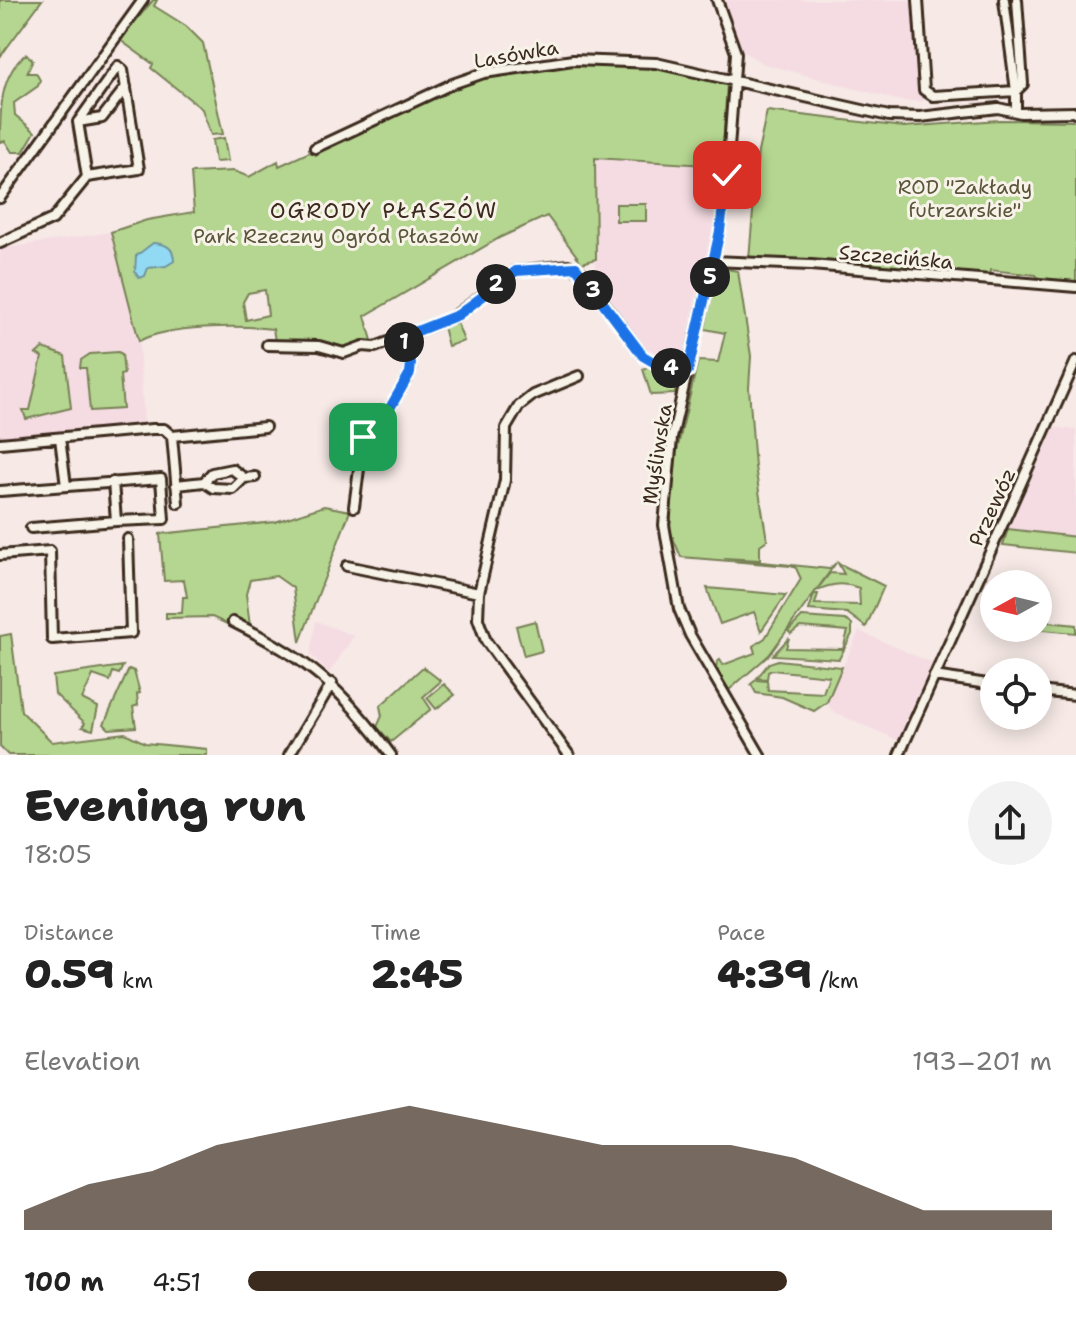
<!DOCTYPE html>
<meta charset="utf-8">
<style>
:root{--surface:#fff;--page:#f2f2f2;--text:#222;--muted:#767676;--accent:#3b2a1e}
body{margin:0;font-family:"Shantell Sans",sans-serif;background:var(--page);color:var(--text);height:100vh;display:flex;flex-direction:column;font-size:30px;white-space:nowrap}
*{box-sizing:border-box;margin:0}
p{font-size:26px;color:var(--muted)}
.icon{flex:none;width:44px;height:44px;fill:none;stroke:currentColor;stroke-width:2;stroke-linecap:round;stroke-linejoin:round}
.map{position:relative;height:755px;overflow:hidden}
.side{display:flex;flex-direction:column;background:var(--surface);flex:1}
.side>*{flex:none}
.needle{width:52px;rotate:262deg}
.fabs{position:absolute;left:980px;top:570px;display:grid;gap:16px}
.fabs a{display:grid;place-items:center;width:72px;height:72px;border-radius:50%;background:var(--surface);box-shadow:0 4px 20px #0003;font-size:40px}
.pin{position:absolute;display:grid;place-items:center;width:68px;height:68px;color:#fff;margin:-34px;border-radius:16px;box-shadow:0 4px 12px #0006}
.km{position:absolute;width:40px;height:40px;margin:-20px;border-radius:50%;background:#222;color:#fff;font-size:22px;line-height:40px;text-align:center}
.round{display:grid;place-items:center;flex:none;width:84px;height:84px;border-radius:42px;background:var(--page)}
.headline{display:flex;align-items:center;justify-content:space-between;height:136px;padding:0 24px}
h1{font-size:44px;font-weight:800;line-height:60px}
.figures{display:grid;grid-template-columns:repeat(3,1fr);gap:12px;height:136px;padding:8px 24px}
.figures div{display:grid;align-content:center}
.figures b{font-size:40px;font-weight:800}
.figures small{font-size:22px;font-weight:400}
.figures p{font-size:22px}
.chart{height:224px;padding:16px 24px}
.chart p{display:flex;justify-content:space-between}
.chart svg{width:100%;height:144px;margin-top:8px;fill:var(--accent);opacity:.7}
ul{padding:0 24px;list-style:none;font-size:26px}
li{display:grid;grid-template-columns:128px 96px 1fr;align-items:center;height:60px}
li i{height:20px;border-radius:10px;background:var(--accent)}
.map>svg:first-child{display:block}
.built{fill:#f5dce3}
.green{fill:#b5d690;stroke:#788057;stroke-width:2;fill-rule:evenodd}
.water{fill:#92daf3;stroke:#6f949e;stroke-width:2}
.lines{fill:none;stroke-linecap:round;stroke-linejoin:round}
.street-casing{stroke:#3b2a1e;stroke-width:14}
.street{stroke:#f7f3e8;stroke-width:8}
.route-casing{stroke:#fff;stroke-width:16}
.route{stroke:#1a73e8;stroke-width:10}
.labels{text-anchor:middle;stroke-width:6;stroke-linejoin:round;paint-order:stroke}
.street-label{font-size:20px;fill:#3b2a1e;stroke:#f7f3e8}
.park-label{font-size:20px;fill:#5a553a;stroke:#f7f3e8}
.neighbourhood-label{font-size:22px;letter-spacing:2px;fill:#3b2a1e;stroke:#f7f3e8}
</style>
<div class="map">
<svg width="1076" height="755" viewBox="0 0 1076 755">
<rect width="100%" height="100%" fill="#f6e9e6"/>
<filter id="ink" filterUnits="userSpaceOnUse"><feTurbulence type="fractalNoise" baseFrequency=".0125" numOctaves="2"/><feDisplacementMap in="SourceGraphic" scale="16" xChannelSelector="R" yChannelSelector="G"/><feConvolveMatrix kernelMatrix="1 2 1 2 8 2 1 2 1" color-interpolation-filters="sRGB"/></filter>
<g filter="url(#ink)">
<!-- built -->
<path class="built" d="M724 0H917L924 101H901L764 64 742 51Z
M594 158 722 166 713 231 704 276 699 278 683 363 645 348 596 284Z
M111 232 139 341 144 423 0 439V249Z
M1054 427 1076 430V537L1008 529Z
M316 621 354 636 329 673 310 654Z
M859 631 932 663 898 740 833 712 827 702Z"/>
<!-- green -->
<path class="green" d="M0 0H42L0 57Z
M153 0H157L154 6 186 26 203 43 223 134 211 135 202 109 151 68 153 64 120 40Z
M26 54 33 60 27 73H36L40 80 38 86 14 103 15 115 35 132 23 152H12L5 141 0 142C0 110 0 75 26 54Z
M573 61 656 64 727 82 722 166 595 158 596 259 582 263 547 216 501 237 365 316 373 344 347 348 275 341 273 329C239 325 169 325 139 341L111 232 147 220 194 212 191 173 234 171 249 177 278 161 279 166 314 150 316 155 335 142 426 94 485 74ZM265 290 268 315 246 320 243 302 248 293Z
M767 111 904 127 999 120 1076 121V284L1040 280 1036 275 990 270 989 277 828 262 749 259 758 152Z
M224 138 228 161 215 162 212 140Z
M616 204H646V221H616Z
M726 269 738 271 751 356 749 388 755 467 767 540 760 545V560L724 558 829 569 836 563 769 655 729 690 716 668 717 662 720 660 723 665 755 653 753 646 765 638 801 579 796 568 791 566 681 557 670 531 674 463 698 361 718 362 725 333 705 329 717 272Z
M456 320 464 341 448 346 443 327Z
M43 348 65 356 71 408 26 419 23 410H30L42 357 36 354Z
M118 352 122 354 124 374 120 375 123 409 90 411 86 368H80L81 360 90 354Z
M649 366 678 374 675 394 651 395 643 369Z
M324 506 350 511 300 642 293 588 276 576 250 580 246 594 250 626 232 619 227 624 212 617 166 618V613H182L183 597H187L184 580 164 581 160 534 275 522Z
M1008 529 1076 537V553L1003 545Z
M838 563 884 586 866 627 847 613 809 610 814 594H818L815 604 860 605 859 588C844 582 829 584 816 591L830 573 844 574Z
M707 588 786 595 761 631 754 612 720 624Z
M802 617 845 620 852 624V634L839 659 773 655 789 638 786 648 843 649 848 631 800 627 791 634 788 631Z
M535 621 542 651 524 656 516 626Z
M1038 621 1076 625V633L1020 628H1038Z
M11 634 21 711 52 742 125 733 145 743 207 749V755H8L0 747V636Z
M778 660 842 667 827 702 814 711 782 697 756 693 751 684 756 680 767 681 768 690 823 693 829 676 772 670 768 672 767 679 757 678 769 663Z
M123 666 119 674 113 672 110 681 93 675 82 699 98 707 93 730 82 727 85 723 55 694 53 676Z
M423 667 441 681 423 697 431 709 391 742 377 727 382 716 380 706Z
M129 669 134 671 140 693 137 694 138 705 133 707 136 727 109 729 104 724Z
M444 684 455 695 436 709 427 698Z"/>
<!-- water -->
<path class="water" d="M153 243C166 244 174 247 174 261L166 266 148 268 145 276 139 278 135 272 136 256Z"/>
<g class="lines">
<defs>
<path id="street" d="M717 0 736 53 727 175 720 231 672 438 664 525 679 609 690 635 760 755
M918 0 924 90 933 96 1016 91 1004 0
M1016 112V91L1023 84 1017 0
M78 122 102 118 126 87
M315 148 452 84 484 73 573 60 656 63 889 116 920 117 998 108 1021 113 1076 112
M0 198 143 0
M0 243 53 219 87 177 78 122 118 66 123 70 139 169 87 177
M713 261 811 265 1076 287
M267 345 319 346 344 353 363 346 375 347 452 318 516 271 568 265 581 272 643 356 655 363 688 371
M172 436 178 503
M60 438 66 486
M0 443 152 429H164L172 436 265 427
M204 482 212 473 232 469 244 478
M176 485 204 482 213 488 233 489 244 478 255 477
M0 491 161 479 164 519 116 521 113 482
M354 507 364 431 386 415 410 373 411 363 402 337
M31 528 116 521
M0 555 50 551 52 639 131 633 128 539
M347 566 479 593
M233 622C308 659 342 688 391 755
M934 676 994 685
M1038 691 1076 695
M289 755 332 683
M569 755 486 641 478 619 479 593 505 480 506 428 519 406 533 395 579 376
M899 755 1076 361"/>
</defs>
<!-- street casing -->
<use href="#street" class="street-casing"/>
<!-- street -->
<use href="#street" class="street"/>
</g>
</g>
<g class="lines" filter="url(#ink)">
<defs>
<path id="route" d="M363 437 367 428 386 415 410 373 411 363 402 337 458 315 516 271 576 267 643 356 655 363 688 371 720 231 727 175"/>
</defs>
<!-- route casing -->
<use href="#route" class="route-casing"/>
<!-- route -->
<use href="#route" class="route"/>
</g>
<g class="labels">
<!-- street labels -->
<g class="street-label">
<text transform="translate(516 54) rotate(-10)" y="7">Lasówka</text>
<text transform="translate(896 257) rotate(5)" y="7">Szczecińska</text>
<text transform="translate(657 454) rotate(-81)" y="7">Myśliwska</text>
<text transform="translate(992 507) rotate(-65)" y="7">Przewóz</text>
</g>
<!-- park labels -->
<g class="park-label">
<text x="965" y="194">ROD "Zakłady<tspan x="965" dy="23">futrzarskie"</tspan></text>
<text x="336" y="243">Park Rzeczny Ogród Płaszów</text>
</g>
<!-- neighbourhood labels -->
<g class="neighbourhood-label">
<text x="384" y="218">OGRODY PŁASZÓW</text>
</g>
</g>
</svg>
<div class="fabs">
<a><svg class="needle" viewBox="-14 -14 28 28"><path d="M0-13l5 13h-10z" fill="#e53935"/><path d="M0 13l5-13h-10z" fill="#767676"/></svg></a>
<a><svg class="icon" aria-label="locate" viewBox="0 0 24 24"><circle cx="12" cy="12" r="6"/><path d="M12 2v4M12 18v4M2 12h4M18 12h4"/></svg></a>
</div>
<div class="pin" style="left:363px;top:437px;background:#1e9e55"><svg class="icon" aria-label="arrive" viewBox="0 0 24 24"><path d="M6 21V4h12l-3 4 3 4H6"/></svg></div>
<div class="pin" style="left:727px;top:175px;background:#d93025"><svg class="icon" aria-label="check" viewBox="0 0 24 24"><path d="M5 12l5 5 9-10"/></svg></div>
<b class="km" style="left:404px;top:342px">1</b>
<b class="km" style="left:496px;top:284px">2</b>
<b class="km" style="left:593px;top:290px">3</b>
<b class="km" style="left:671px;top:368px">4</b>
<b class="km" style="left:710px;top:277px">5</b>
</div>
<section class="side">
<div class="headline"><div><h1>Evening run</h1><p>18:05</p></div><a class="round"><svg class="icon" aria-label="share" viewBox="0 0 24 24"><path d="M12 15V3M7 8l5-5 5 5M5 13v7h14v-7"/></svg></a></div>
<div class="figures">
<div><p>Distance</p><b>0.59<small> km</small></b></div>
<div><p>Time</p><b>2:45</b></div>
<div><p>Pace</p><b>4:39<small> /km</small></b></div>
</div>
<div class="chart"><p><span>Elevation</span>193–201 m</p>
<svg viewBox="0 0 160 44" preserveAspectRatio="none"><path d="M0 44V38L10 30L20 26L30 18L40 14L50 10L60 6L70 10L80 14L90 18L100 18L110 18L120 22L130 30L140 38L150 38L160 38V44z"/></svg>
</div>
<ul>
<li><b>100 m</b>4:51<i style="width:67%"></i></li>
</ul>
</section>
